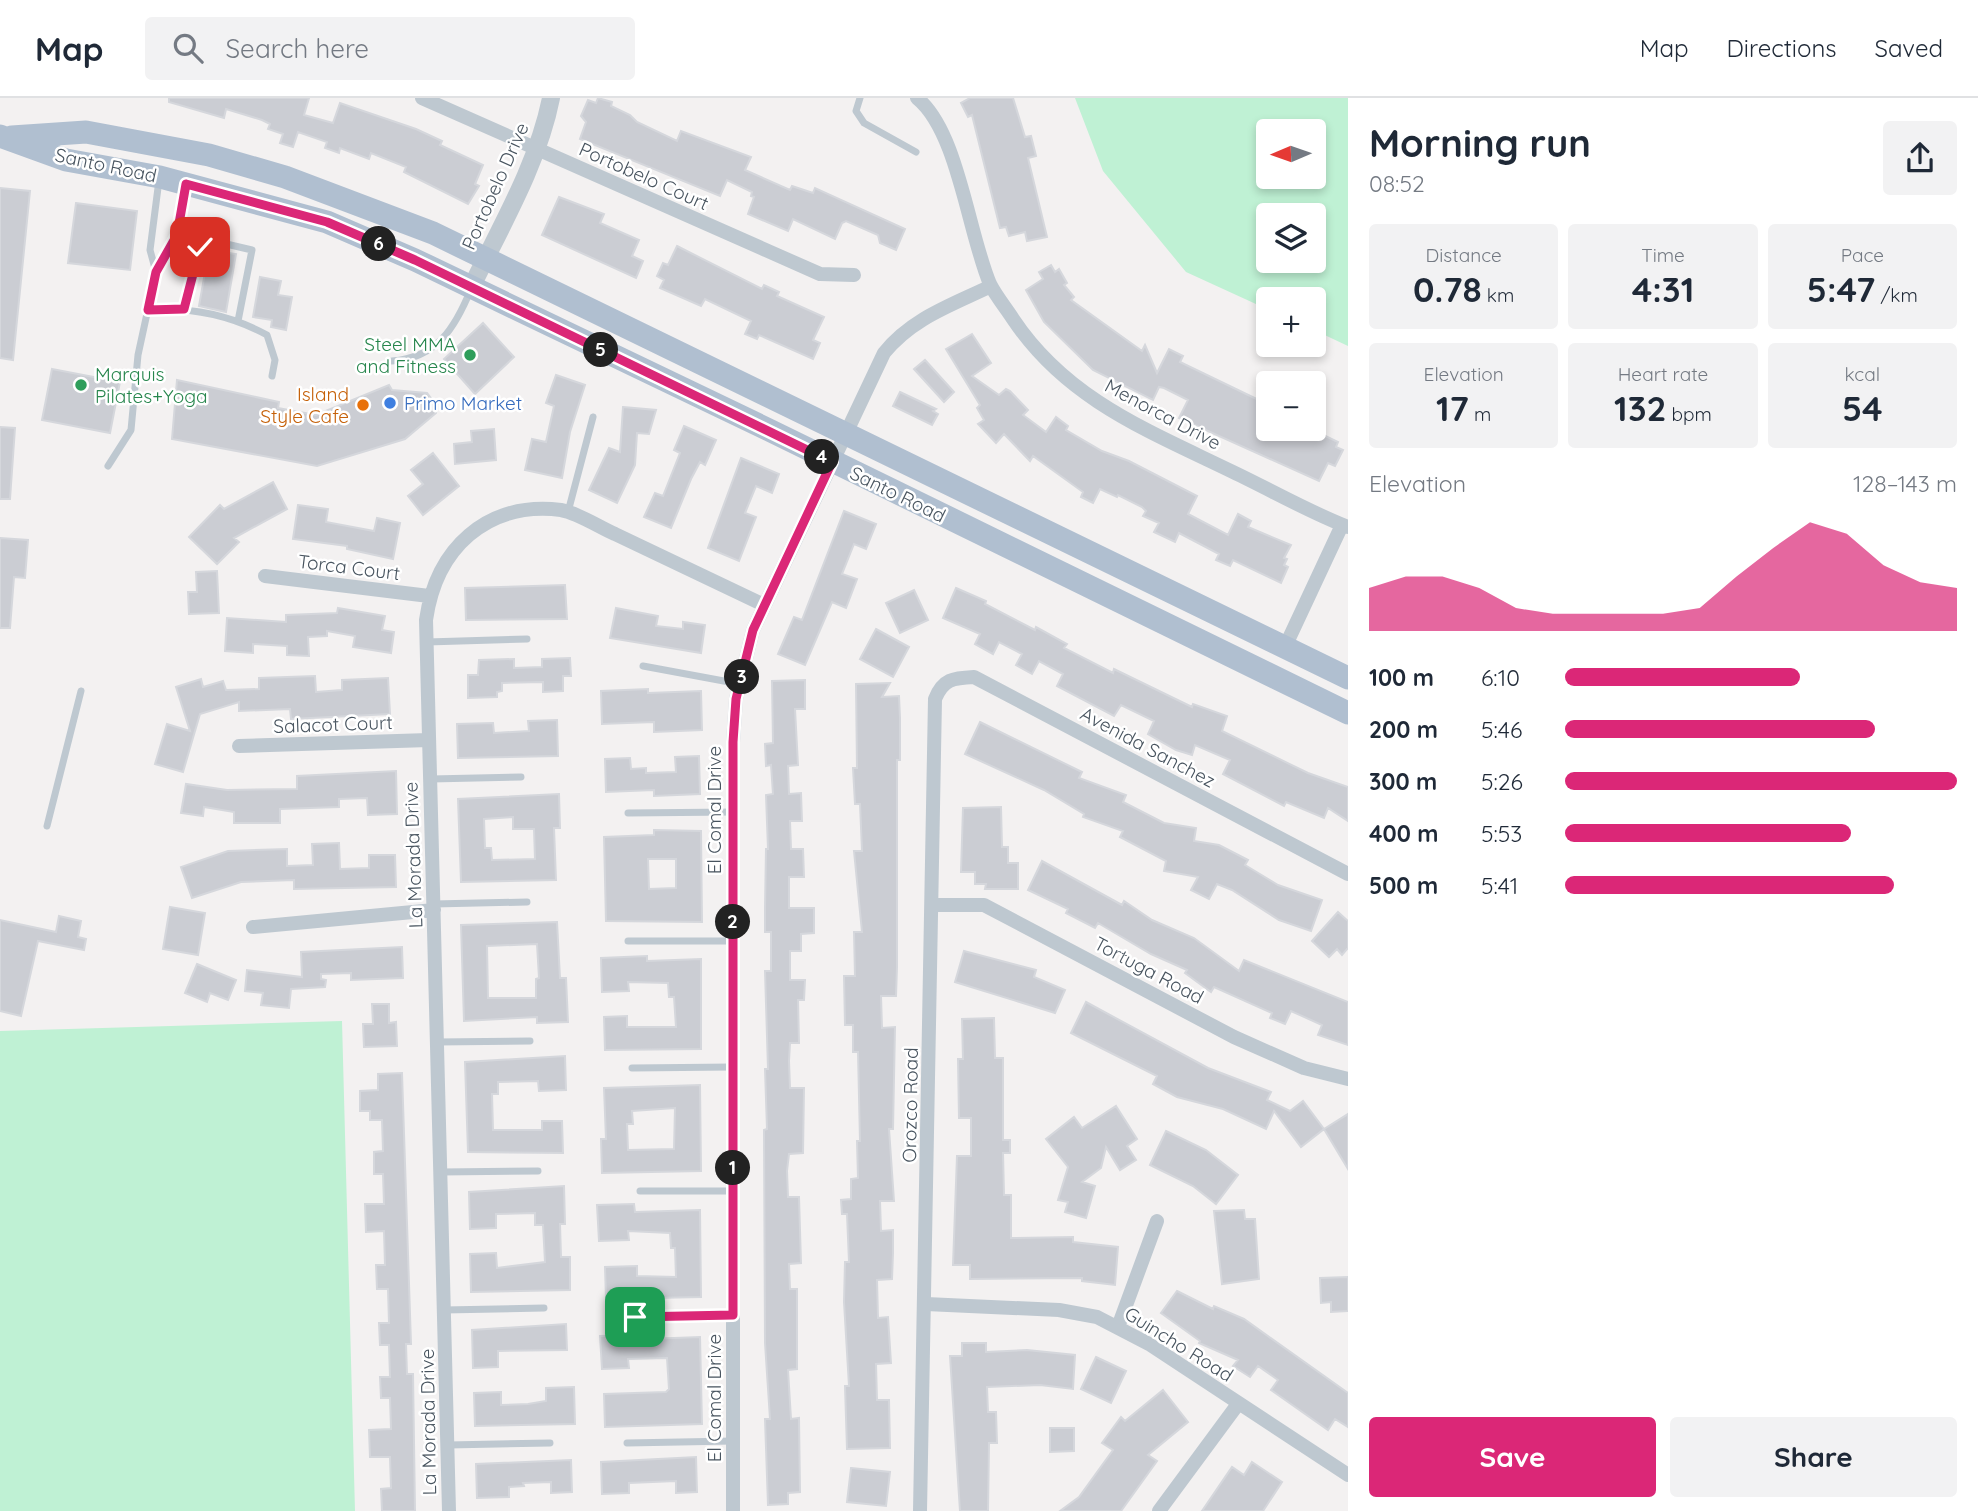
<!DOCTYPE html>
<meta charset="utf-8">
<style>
:root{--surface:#fff;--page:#f2f2f3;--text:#1f2937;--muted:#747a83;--line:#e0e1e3;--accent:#db2777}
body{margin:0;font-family:Quicksand,sans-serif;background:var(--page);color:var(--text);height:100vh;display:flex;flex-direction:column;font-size:26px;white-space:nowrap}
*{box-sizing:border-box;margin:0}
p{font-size:23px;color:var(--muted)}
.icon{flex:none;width:38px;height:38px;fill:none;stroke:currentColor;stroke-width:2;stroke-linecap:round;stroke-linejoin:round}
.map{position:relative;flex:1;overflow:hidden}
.drawer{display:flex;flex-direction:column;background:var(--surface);width:630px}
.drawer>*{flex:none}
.needle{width:46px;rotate:268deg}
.tools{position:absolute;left:1256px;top:21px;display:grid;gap:14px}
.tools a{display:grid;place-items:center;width:70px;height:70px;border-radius:7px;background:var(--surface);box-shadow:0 4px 10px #0003;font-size:35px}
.pin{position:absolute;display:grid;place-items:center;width:60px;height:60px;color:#fff;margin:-30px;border-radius:14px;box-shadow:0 4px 10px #0006}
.km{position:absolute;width:35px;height:35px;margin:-18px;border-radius:50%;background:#222;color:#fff;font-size:19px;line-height:35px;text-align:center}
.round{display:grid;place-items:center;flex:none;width:74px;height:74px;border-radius:7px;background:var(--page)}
.overview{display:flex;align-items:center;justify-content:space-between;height:119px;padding:0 21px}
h1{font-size:38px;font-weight:700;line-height:52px}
.stats{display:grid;grid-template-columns:repeat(3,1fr);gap:10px;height:119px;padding:7px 21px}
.stats div{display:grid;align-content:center;border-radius:7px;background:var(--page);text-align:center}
.stats b{font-size:35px;font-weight:700}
.stats small{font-size:19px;font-weight:400}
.stats p{font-size:19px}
.chart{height:196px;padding:14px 21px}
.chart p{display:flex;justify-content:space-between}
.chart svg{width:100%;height:126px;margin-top:7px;fill:var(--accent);opacity:.7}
.button{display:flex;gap:14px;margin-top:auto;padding:14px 21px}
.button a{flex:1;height:80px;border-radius:7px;background:var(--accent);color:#fff;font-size:28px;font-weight:700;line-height:80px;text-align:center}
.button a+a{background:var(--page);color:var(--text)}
ul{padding:0 21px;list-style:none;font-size:23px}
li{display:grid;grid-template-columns:112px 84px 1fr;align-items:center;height:52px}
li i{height:18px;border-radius:9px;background:var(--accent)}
header{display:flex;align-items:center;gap:42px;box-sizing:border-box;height:98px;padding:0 35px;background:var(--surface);border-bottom:2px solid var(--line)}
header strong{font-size:33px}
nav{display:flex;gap:38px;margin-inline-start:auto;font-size:24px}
.search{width:490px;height:63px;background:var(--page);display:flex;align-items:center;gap:18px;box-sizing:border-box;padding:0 24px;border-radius:7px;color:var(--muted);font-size:26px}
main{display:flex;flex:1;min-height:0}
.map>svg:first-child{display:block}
.green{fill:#bff1d4;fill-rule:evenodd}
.building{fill:#cbcdd3;stroke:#d5d7dc;stroke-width:2;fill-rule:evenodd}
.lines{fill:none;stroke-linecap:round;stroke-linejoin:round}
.service{stroke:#bec8d0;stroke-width:7}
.minor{stroke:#bec8d0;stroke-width:14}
.tertiary{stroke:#bec8d0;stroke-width:18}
.primary{stroke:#b0bfd0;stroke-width:23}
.route-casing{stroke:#fff;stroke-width:14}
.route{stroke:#db2777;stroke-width:9}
.leisure-dot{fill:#2e9e5b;stroke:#fff;stroke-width:2.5}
.shop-dot{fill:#3f7fe0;stroke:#fff;stroke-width:2.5}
.food-dot{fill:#e8710a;stroke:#fff;stroke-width:2.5}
.labels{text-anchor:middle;stroke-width:5;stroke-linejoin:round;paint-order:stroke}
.street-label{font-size:19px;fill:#48545f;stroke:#fff}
.leisure-label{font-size:19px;fill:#27864d;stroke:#fff;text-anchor:end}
.food-label{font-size:19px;fill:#c56008;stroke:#fff;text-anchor:end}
.shop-label{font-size:19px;fill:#366cbe;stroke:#fff;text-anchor:start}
</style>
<header>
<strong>Map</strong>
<div class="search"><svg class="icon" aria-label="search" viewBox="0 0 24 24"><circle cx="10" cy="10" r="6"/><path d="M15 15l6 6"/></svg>Search here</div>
<nav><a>Map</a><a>Directions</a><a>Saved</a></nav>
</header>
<main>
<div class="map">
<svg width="1348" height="1413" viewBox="0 0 1348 1413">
<rect width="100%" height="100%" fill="#f3f1f1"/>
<!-- green -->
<path class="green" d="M1075 0H1348V248L1314 232V201H1269V212L1186 174 1103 73ZM1269 33H1314V79H1269ZM1269 117H1314V163H1269Z
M342 923 355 1413H0V933Z"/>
<!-- building -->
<path class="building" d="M169 0H309L304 17 333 25 340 5 416 31 442 43 440 47 483 67 475 86 479 88 468 106 404 74 406 69 371 55 369 61 340 50 339 55 325 50 327 44 298 34 293 49 280 45 283 36 268 31 270 26 262 22 226 11 224 20 169 4Z
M598 0 612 4 611 8 630 17 637 24 677 43 681 33 751 59 745 72 790 92 792 88 813 95 815 90 905 131 896 152 880 145 878 137 846 123 842 125 835 141 793 121 788 133 748 116 754 99 751 98 752 94 727 82 720 98 580 41 586 24 581 18 588 2 596 5Z
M970 0H1013L1025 39 1031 38 1036 58 1028 60 1047 139 1027 143 1025 134 1009 138 1006 129 1000 130 972 17 968 19 961 5Z
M0 90 30 93 13 262 0 260Z
M559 99 604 116 600 125 639 142 632 158 643 163 636 180 542 137Z
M76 105 137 113 130 172 68 165Z
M677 148 762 191 764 187 779 194 777 198 824 219 813 242 820 245 813 261 759 237 757 241 745 236 751 223 705 201 701 208 660 190 664 182 657 178 663 165 668 167Z
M209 152 236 156 226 214 199 208Z
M1051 167 1055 174 1059 171 1067 185 1064 187 1074 199 1071 202 1142 253 1145 247 1157 275 1169 251 1183 258 1180 264 1269 307V331H1311L1338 344 1336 349 1343 352 1335 368 1328 365 1319 383 1179 320 1188 302 1164 290 1159 289 1153 302 1093 272 1044 224 1026 192 1043 181 1039 174Z
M260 179 281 183 278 197 292 199 286 232 271 229 272 222 253 219Z
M483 225 514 259 475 296 444 261Z
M972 236 991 265 972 278 999 297 1006 291 1010 293 1028 312 1023 317 1046 334 1056 319 1068 328 1066 332 1102 353 1129 363 1197 398 1188 416 1228 437 1238 416 1251 423 1248 429 1291 447 1284 460 1287 461 1284 467 1288 469 1281 485 1233 462 1230 468 1216 462 1219 456 1179 435 1175 444 1154 434 1159 425 1143 418 1146 413 1142 409 1118 397 1117 399 1100 391 1093 405 1081 399 1083 394 1033 358 1030 363 1004 336 996 345 978 326 984 322 977 310 980 307 946 251Z
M925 262 954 294 944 304 914 271Z
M52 271 120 284 110 335 42 322Z
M556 277 585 287 570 334 562 380 525 372 532 341 546 344 554 308 546 305Z
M177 282 279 304 278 310 316 317 389 287 392 292 427 295 437 308 436 315 405 341 317 368 172 341Z
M900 294 936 311 933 313 938 316 932 327 893 308Z
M623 309 656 312 649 336 637 335 635 367 617 405 589 392 609 350 620 354Z
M684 328 716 342 705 367 700 364 691 381 671 430 644 419 655 395 663 398 680 355 674 352Z
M0 329 15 330 10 401H0Z
M494 331 496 362 455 366 454 346 472 344 471 333Z
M433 355 459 388 423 417 408 398 423 386 411 372Z
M741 360 779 376 772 395 756 388 745 415 756 419 739 463 708 450Z
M273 384 287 411 234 440 239 444 217 466 189 439 220 407 224 411Z
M298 407 328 411 326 424 374 433 377 420 400 425 393 461 347 451V448L293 441Z
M844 413 876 426 866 451 854 446 842 476 857 481 846 510 832 504 805 567 778 556 794 519 802 522Z
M0 440 28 442 25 480 14 479 10 530H0Z
M217 473 219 515 189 516 188 494H197L196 474Z
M565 487 567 521 466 522 465 490Z
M956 490 986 503 985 506 1035 532 1036 529 1067 546 1064 550 1113 575 1114 571 1192 609 1193 606 1227 618 1222 633 1308 675 1348 689V723L1328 710 1324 720 1286 704 1284 708 1223 676 1230 662 1195 647 1192 657 1176 652 1148 636 1154 623 1121 607 1114 618 1057 588 1063 576 1039 563 1032 576 1016 567 1022 556 999 544 993 556 975 546 980 536 943 520Z
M914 492 928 522 900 535 886 505Z
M338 510 385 518 382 532 394 534 391 555 353 549 355 538 327 533V538L308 539 309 558 287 557V548L253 546V555L225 553 227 520 286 524V517L337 515Z
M616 510 658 518 656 528 683 531V524L705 527 701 555 610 540Z
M876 531 909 549 893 579 860 561Z
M570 560 571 578H563V593L543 594V584L502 585V593L497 594V599L468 600V577H478L479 562 514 561V570L542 569V561Z
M315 578 316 594 342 592V582L388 580 390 616 291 621 290 611 239 613V604L200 616 183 674 155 666 167 626 190 633 176 589 201 581 203 589 223 583 226 592 259 591V580Z
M805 582V611H795L798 667 788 668 789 696 801 695 802 723H790L791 751H803L804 779H789V810H814V835L801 836V853H790V882H805L804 902H798L799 945H790L789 963 790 990H804L803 1055 789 1056 787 1073 788 1099H799L801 1165 789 1166 790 1191H797V1271L788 1272 791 1321 799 1320 800 1394 788 1395V1406L768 1407 765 1321H770L765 1245 764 1032 767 1031 765 971H768L765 873H771V834H765V810L766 751H768L766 697 773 696 771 667 766 668 765 646 773 645 772 583Z
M890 585 882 599 899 598 900 620V662H897V869L896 898H881L882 930 895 929 893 1031H889L894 1103H880L881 1133 893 1132V1155L892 1181 877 1182 878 1220 888 1219 891 1265 876 1266 877 1302H889L890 1350 847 1351 845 1288H849L844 1204 845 1164H849L847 1116H842L841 1102 851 1101V1081L858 1080 857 1043H860L858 954H853V927H845L844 878H855L854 834H862L854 753H862L860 706H855L853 670H857L856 586Z
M648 591V595L701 593 702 632 654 634V624L602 626 601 593Z
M557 622 558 658 458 660 457 626 493 625 494 635 529 633 528 623Z
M980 624 1082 674 1079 680 1126 697 1123 704 1164 725 1196 730 1194 743 1219 747 1248 762 1245 767 1278 787 1322 802 1311 833 1279 822 1232 792 1217 786 1209 801 1191 792 1198 779 1164 773 1166 763 1120 739 1123 733 1083 719 1084 716 1044 692 965 656Z
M699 658 700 696 654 698V692L606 694 605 661 630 660 631 671 646 670V675L676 674 675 659Z
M396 673 397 716 368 717 367 700 339 701V709L280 711V725H234V714L204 709 203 718 181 715 186 686 227 692 297 691V678Z
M559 696 560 730H554L556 782 461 784 458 701ZM513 719V731H534L535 761 492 762 491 750H485L484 721Z
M1001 709 1002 749H1008V765H1018V791H985L986 786H975V774H961L963 710Z
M654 732 701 733 702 824 606 823 604 739 654 737ZM648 761H676V790L649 791Z
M339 745 340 771 369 770V757H395L396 789 294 791V782L241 784 192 800 181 769 228 753 287 751V768L313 767 312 746Z
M1042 763 1122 807 1124 803 1152 822 1194 840 1239 873 1244 862 1348 904V947L1318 937 1322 927 1291 913 1285 926 1270 920 1272 915 1214 889 1211 894 1185 875 1187 872 1151 856 1098 825 1095 830 1066 815 1068 811 1028 792Z
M170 809 205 815 198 857 163 851Z
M1338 814 1348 823V850L1342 857 1337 851 1329 859 1312 843Z
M59 818 81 823 78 839 86 841 84 852 38 843 21 918 0 913V822L56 834Z
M557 824 560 880H566L568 924 537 925V919L464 923 461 827ZM537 846 539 880 536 881V900H488L487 848Z
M402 849 403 880 351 882V875L321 876V881L326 882 325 889 291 891 289 910 261 907 263 895 245 893 247 872 302 879 301 854Z
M964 853 1036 872 1034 879 1065 892 1055 915 955 884Z
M647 858V863L701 861V951L605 952 604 919 627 918V929H676L674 899H669L668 885 628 884 629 893 602 894 601 860Z
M197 866 236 882 228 902 210 895 207 904 185 895Z
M1086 904 1208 970 1271 994 1267 1002 1290 1013 1303 1003 1324 1031 1301 1049 1274 1013 1266 1031 1223 1011 1177 999 1153 986 1157 978 1071 935Z
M372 906H389V925L396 924 397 948 364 949 363 926H373Z
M994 920 995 960H1003V1042H1010V1055H1003L1004 1097H1011V1140L1073 1139V1144L1118 1149 1115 1187 1082 1183V1180L970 1181V1167H953L957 1058H971V1020H959L958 961H963L962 921Z
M565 958 566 992 539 993 538 983 498 984V996H492L493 1032H542V1023H562L563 1055 468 1054 465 964Z
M402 975 411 1246H406L407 1276H413L415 1413H382L381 1391 391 1390 390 1359H370L369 1332 391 1331 390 1300H381L380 1279H390L389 1247H380L379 1225H389L388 1191H377L376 1167H385L384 1133 366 1134 365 1106H384L383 1076H374V1054L383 1053 382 1022H370V1013H360V993L378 992V976Z
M700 987 701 1073 602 1075 601 1041H606L604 990ZM675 1010 674 1051 628 1052 627 1026H633L632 1013Z
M1116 1008 1137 1041 1127 1048 1136 1062 1120 1072 1106 1049 1101 1070 1082 1084 1095 1088 1086 1120 1065 1114 1068 1104 1058 1102 1068 1069 1046 1041 1074 1019 1082 1030Z
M1348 1016V1071L1324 1031Z
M1166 1033 1206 1052 1238 1077 1216 1106 1193 1088 1150 1067Z
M564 1088 565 1126H560L561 1159H570V1192L471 1194 470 1156 496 1155 497 1170 545 1164 543 1127H535V1115L496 1116V1130L470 1131 469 1094Z
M634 1106 635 1114 700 1112 701 1199 606 1201 605 1169 637 1168V1178L676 1179 675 1150H671L670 1135 628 1133 629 1142 599 1143 597 1107Z
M1244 1112 1245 1121H1255L1259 1181 1222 1186 1214 1113Z
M1348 1179V1213L1331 1214V1204L1321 1205 1320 1180Z
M1177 1193 1213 1211 1214 1208 1244 1221 1348 1295V1329L1335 1321 1328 1332 1271 1292 1278 1282 1258 1268 1250 1279 1233 1268 1238 1262 1199 1245 1200 1243 1161 1215Z
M566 1226 567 1252 498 1253V1269L473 1270 472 1232Z
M646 1237 647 1241 700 1239 702 1326 605 1329 604 1296 666 1294 669 1291 667 1260 628 1261 629 1270 602 1271 600 1238Z
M962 1245H986V1254L1027 1252 1075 1257 1073 1291 1040 1287 987 1289 988 1314H996L997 1345H989L988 1413H960L950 1258H962Z
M1096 1259 1126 1273 1111 1305 1081 1291Z
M574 1289 575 1326 475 1328 474 1295 501 1294V1307L528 1306 546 1303V1290Z
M1163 1292 1188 1324 1148 1357 1157 1363 1121 1413H1060L1079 1399 1113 1352 1102 1345 1121 1319 1125 1323Z
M1050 1330H1074V1353L1050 1354Z
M696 1359 697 1394 676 1395V1383L629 1385V1395L602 1396 601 1364Z
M571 1362 572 1394 551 1395V1384L523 1385 524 1388 509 1389V1399L477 1400 476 1366Z
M1252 1364 1282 1384 1263 1413H1202L1232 1369 1244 1377Z
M851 1370 890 1374 886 1408 847 1404Z"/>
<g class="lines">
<!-- service -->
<path class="service" d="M860 0 856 13 864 25 916 54
M156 174 150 152 159 82
M184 211 200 149 205 141 252 152 238 223
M148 212C189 209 230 217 267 237L275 262 272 278
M392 263C437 260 455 230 471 191
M108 368 131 332 138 257 156 174 177 137 186 90
M568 414 593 319
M427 544 527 541
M643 568 740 586
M431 681 521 679
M628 715 733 714
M47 728 81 593
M434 806 527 804
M628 843H733
M437 944 530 943
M632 970 732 969
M441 1074 538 1073
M640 1093H733
M444 1212 544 1210
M635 1219 733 1217
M627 1345 733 1343
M448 1347 550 1345"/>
<!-- minor -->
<path class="minor" d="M422 0 820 176 854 177
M917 0C958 33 968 134 990 186 996 198 1006 210 1013 221 1067 302 1149 333 1233 374 1271 392 1309 414 1348 429
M265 478 429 498
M1285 549 1342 427
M239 648 429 642
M932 807H984L1234 939 1304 970 1348 981
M253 829 434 812
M926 1206 1059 1212 1097 1219 1149 1246 1348 1377
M1118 1229 1157 1123
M449 1413 426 522C436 451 486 403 561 412 578 415 599 429 615 436 665 460 715 484 764 507
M733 1413V644L736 601 753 532 884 255C912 220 952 207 991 188
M920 1413 935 601C943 581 953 580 974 579L1348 776
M1159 1413 1238 1306"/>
<!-- tertiary -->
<path class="tertiary" d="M471 190C500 130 538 66 551 0"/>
<!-- primary -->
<path class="primary" d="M0 38 66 62 160 79 327 124 415 162 769 332 1348 615
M12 39 86 34 209 57 285 79 433 135 1348 580"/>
</g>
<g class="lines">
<defs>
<path id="route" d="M200 149 184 211 148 212 156 174 177 137 186 86 327 124 415 162 832 364 753 532 736 601 733 644V1217L635 1219"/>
</defs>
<!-- route casing -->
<use href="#route" class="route-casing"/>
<!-- route -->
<use href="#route" class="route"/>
</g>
<!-- markers -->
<g class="leisure-dot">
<circle cx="470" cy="257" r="7"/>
<circle cx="81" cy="287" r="7"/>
</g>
<circle class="shop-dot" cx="390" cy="305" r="7"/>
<circle class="food-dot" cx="363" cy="307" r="7"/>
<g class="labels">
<!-- street labels -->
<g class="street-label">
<text transform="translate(106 67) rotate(12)" y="7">Santo Road</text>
<text transform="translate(644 78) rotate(24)" y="7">Portobelo Court</text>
<text transform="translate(495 88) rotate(-66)" y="7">Portobelo Drive</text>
<text transform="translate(1163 316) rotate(28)" y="7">Menorca Drive</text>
<text transform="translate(898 396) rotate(26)" y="7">Santo Road</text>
<text transform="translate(349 469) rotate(7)" y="7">Torca Court</text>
<text transform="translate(333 626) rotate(-2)" y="7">Salacot Court</text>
<text transform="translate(1148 649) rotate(28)" y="7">Avenida Sanchez</text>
<text transform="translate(714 712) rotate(-90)" y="7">El Comal Drive</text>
<text transform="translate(413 757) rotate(-92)" y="7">La Morada Drive</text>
<text transform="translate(1149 872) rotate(28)" y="7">Tortuga Road</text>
<text transform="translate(910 1007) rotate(-89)" y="7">Orozco Road</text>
<text transform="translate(1179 1246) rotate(32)" y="7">Guincho Road</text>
<text transform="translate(714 1300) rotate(-90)" y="7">El Comal Drive</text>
<text transform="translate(428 1324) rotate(-91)" y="7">La Morada Drive</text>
</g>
<!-- leisure labels -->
<g class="leisure-label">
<text x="456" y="253">Steel MMA<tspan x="456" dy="22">and Fitness</tspan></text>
<text x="95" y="283" text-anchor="start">Marquis<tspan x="95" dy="22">Pilates+Yoga</tspan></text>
</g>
<!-- food labels -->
<g class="food-label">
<text x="349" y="303">Island<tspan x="349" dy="22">Style Cafe</tspan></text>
</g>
<!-- shop labels -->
<g class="shop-label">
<text x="404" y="312">Primo Market</text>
</g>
</g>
</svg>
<div class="tools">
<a><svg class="needle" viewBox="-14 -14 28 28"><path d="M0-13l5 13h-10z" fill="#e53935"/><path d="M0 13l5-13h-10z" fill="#747a83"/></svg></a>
<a><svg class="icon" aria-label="layers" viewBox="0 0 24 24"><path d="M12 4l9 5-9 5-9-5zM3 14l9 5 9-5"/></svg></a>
<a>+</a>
<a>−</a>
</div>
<div class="pin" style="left:635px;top:1219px;background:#1e9e55"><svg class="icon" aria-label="arrive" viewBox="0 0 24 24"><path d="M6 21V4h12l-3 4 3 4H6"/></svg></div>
<div class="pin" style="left:200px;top:149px;background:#d93025"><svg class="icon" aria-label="check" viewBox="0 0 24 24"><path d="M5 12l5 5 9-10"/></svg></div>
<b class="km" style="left:733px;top:1070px">1</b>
<b class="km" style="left:733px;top:824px">2</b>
<b class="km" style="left:742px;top:579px">3</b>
<b class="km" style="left:822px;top:359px">4</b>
<b class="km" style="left:601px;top:252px">5</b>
<b class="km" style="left:379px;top:146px">6</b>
</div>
<section class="drawer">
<div class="overview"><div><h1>Morning run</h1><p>08:52</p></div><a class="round"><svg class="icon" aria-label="share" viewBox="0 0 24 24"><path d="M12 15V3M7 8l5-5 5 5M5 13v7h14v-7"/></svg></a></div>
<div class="stats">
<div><p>Distance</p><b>0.78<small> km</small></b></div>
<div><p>Time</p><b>4:31</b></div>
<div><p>Pace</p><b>5:47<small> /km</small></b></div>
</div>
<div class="stats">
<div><p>Elevation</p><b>17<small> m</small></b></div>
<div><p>Heart rate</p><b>132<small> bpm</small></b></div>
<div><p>kcal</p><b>54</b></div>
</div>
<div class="chart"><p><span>Elevation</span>128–143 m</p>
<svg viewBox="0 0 160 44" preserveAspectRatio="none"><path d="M0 44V29L10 25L20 25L30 29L40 36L50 38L60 38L70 38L80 38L90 36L100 25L110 15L120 6L130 10L140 21L150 27L160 29V44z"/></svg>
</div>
<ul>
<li><b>100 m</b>6:10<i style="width:60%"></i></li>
<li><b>200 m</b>5:46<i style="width:79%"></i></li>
<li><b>300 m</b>5:26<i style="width:100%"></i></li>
<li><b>400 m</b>5:53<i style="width:73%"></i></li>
<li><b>500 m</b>5:41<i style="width:84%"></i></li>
</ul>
<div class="button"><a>Save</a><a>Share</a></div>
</section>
</main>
